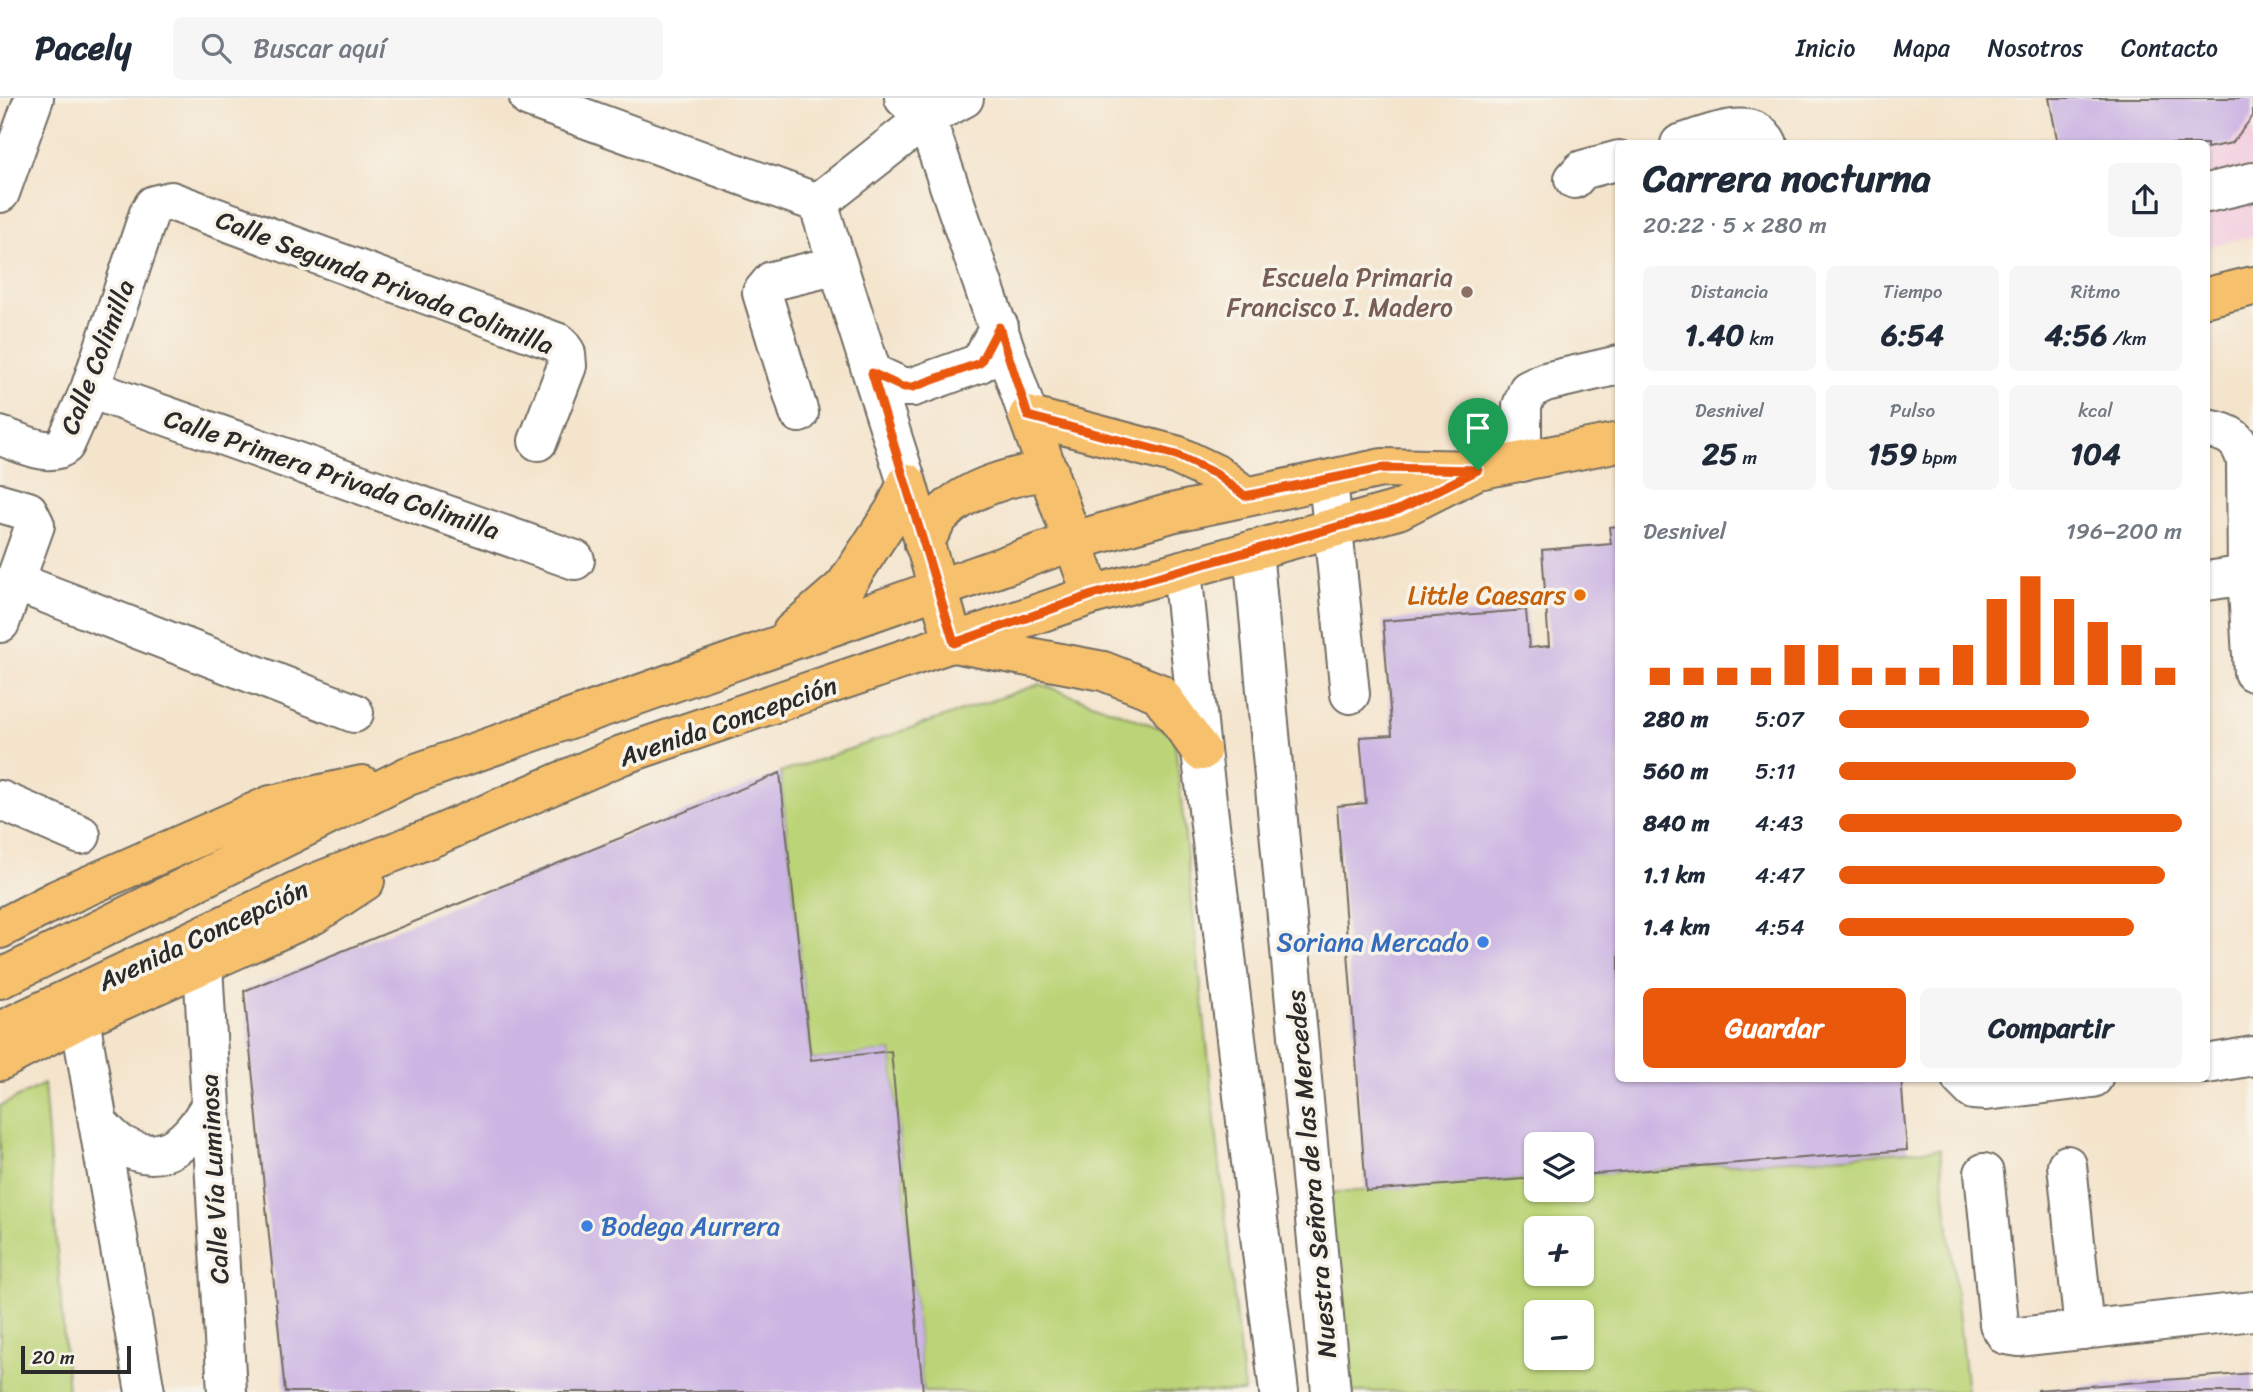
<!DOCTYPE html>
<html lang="es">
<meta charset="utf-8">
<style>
:root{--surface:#fff;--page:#f6f6f7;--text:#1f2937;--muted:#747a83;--line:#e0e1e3;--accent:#ea580c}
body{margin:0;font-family:Sriracha,sans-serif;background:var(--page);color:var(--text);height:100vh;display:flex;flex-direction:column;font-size:26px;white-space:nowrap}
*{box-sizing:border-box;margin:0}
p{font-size:23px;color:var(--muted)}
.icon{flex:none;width:38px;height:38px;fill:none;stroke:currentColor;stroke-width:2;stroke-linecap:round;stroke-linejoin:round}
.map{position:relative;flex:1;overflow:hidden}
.details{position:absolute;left:1615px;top:42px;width:595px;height:942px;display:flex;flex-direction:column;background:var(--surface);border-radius:10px;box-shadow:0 2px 5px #0004}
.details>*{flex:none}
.controls{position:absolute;left:1524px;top:1034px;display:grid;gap:14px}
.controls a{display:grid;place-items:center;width:70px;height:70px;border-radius:10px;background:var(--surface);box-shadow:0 2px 5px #0004;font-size:35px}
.scale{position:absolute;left:21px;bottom:18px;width:110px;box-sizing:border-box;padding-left:7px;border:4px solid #2b2b2b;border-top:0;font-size:19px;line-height:24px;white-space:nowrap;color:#2b2b2b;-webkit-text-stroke:5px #f7f3e8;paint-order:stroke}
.pin{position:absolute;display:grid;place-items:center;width:60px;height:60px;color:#fff;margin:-72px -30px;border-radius:50% 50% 50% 0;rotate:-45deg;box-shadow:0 0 7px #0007}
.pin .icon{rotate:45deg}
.round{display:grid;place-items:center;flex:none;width:74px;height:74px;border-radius:10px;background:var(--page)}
.head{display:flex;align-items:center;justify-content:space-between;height:119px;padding:0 28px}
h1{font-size:38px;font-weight:700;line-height:52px}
.stats{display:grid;grid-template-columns:repeat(3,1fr);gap:10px;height:119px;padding:7px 28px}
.stats div{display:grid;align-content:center;border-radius:10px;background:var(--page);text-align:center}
.stats b{font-size:30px;font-weight:700}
.stats small{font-size:19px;font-weight:400}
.stats p{font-size:19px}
.chart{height:196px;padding:14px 28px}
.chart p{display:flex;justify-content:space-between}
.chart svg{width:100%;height:126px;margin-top:7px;stroke:var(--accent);stroke-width:6}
.action{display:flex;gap:14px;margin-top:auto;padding:14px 28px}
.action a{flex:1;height:80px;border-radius:10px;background:var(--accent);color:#fff;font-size:28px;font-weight:700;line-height:80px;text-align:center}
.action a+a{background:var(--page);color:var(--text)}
ul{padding:0 28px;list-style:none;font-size:23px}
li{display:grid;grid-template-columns:112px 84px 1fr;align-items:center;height:52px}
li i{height:18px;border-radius:9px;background:var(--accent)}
header{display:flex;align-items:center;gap:42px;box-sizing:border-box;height:98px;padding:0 35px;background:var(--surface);border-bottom:2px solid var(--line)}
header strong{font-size:33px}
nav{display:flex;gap:38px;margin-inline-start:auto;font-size:24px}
.search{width:490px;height:63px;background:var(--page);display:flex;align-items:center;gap:18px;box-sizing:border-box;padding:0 24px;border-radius:10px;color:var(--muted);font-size:26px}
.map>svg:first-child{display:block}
.built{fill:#f3cfe0}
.green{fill:#bcd478;stroke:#748052;stroke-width:2;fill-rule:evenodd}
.building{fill:#ccb5e3}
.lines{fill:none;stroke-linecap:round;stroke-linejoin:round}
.minor-casing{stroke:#716c63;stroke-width:42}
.major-casing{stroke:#716c63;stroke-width:42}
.minor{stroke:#fff;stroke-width:38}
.major{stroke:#f7c06c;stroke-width:38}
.route-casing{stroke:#fff;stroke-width:14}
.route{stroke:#ea580c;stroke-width:9}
.education-dot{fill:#8d6e63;stroke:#f7f3e8;stroke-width:2.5}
.food-dot{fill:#e8710a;stroke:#f7f3e8;stroke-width:2.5}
.shop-dot{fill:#3f7fe0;stroke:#f7f3e8;stroke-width:2.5}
.labels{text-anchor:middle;stroke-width:7;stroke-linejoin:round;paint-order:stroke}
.education-label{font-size:26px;fill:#785e54;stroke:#f7f3e8;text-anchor:end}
.street-label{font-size:26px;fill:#2b2b2b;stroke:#f7f3e8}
.food-label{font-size:26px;fill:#c56008;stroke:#f7f3e8;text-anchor:end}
.shop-label{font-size:26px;fill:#366cbe;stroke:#f7f3e8;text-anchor:end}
</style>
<header>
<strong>Pacely</strong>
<div class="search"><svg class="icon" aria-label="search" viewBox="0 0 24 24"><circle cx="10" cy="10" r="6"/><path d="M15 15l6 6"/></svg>Buscar aquí</div>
<nav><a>Inicio</a><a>Mapa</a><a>Nosotros</a><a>Contacto</a></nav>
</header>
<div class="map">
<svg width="2253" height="1294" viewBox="0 0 2253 1294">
<rect width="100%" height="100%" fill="#f7f3e8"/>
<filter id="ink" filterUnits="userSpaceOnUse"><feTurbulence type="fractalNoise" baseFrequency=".0143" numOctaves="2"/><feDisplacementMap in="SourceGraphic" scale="14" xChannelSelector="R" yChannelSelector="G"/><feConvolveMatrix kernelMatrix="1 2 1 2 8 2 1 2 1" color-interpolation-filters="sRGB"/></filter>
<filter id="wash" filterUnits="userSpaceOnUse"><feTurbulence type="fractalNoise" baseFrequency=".00686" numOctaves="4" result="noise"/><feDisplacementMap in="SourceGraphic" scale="28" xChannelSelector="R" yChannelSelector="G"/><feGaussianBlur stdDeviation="1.57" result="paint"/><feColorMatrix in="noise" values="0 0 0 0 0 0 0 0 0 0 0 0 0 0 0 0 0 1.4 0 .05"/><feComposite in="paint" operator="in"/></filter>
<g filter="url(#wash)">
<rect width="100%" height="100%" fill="#f4e4cc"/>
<!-- built -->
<path class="built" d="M2253 0V138L2207 149V46Z"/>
<!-- green -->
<path class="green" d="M1040 586 1174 635 1244 1294H923L891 953 811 962 780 675Z
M44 986 68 1294H0V1008Z
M1940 1051 1967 1294H1347L1313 1096 1536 1080V1092H1582V1077ZM1536 1130H1582V1176H1536ZM1536 1214H1582V1260H1536Z"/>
<g id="blocks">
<!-- building -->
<path class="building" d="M2049 0H2253V18L2232 45 2207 50V46H2058Z
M1619 428V980H1901L1907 1052 1582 1077V1046H1536V1080L1366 1093 1337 708 1366 705 1360 639 1392 637 1383 523 1526 512 1529 550 1549 548 1542 452 1611 446 1609 429Z
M780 675 811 962 891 953 923 1294H285L244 893Z
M2253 1275V1294H2038V1292Z"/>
</g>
</g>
<g filter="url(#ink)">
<use href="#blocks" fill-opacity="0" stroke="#716c63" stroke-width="2"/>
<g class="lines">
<defs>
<path id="minor" d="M529 0 818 105 907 385
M904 0 926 20 1028 318
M1680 46C1704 39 1754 15 1768 46
M1574 81 1582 72 1619 62
M0 95 34 0
M2207 95 2253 84
M818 105 926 20 964 0
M872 275 902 289H913L980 265 999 229
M90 291 575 462
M799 315 762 195 772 183 838 167
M2207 331C2230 334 2240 341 2246 363L2247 476 2253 574
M0 338C18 343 49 361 65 347L90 291 149 115 154 107 171 103 559 245 566 255 567 268 538 343
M1522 364V308L1528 292 1545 284 1619 267
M1328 382 1350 596
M0 405 28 413 35 427 0 525
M1253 452 1331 1294
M1182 472 1201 653 1279 1294
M2207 483 2253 476
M16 484 354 615
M0 702 81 737
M203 867 227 1294
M80 921 145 1294
M2207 966 2253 958
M1961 980 1973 992 1986 993 2093 980
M98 1025C105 1032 113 1042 122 1047 163 1071 191 1042 210 1008
M2067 1067 2084 1232
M1984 1075 1999 1226 2006 1237 2019 1239 2253 1213"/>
<path id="major" d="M2207 199 2253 188
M1028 318 1176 357 1216 376 1245 398
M1028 318 1092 497
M907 385 954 545 1103 573 1159 595 1201 653
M924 446C929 437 934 425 941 417 967 390 1013 377 1049 373
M792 534 845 488 894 413 907 385
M0 831 56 802 271 707 362 687
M0 881 408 678 1074 443 1171 415 1382 370 1478 372 1619 344
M0 933 307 788 433 739 622 657 1092 497 1398 412 1473 374
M0 963 80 921 313 817 365 783"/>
</defs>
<!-- minor casing -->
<use href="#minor" class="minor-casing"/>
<!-- major casing -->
<use href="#major" class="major-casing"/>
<!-- minor -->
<use href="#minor" class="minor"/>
<!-- major -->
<use href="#major" class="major"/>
</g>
</g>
<g class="lines" filter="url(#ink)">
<defs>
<path id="route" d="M999 229 1028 318 1176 357 1216 376 1245 398 1382 370 1478 372 1398 412 1092 497 954 545 872 275 902 289H913L980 265Z"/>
</defs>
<!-- route casing -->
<use href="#route" class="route-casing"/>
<!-- route -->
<use href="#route" class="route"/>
</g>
<!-- markers -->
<circle class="education-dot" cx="1467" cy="194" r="7"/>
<circle class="food-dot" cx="1580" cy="497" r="7"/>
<g class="shop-dot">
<circle cx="1483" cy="844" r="7"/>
<circle cx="587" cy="1128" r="7"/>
</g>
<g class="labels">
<!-- education labels -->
<g class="education-label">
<text x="1453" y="188">Escuela Primaria<tspan x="1453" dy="30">Francisco I. Madero</tspan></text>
</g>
<!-- street labels -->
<g class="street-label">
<text transform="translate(385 184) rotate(21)" y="9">Calle Segunda Privada Colimilla</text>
<text transform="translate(97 259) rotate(-69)" y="9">Calle Colimilla</text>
<text transform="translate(332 376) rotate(19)" y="9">Calle Primera Privada Colimilla</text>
<text transform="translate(728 623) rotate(-19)" y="9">Avenida Concepción</text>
<text transform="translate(203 837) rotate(-25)" y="9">Avenida Concepción</text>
<text transform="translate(1311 1076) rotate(-95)" y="9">Nuestra Señora de las Mercedes</text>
<text transform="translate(214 1081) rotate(-93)" y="9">Calle Vía Luminosa</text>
</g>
<!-- food labels -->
<g class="food-label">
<text x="1566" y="506">Little Caesars</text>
</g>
<!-- shop labels -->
<g class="shop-label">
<text x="1469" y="853">Soriana Mercado</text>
<text x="601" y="1137" text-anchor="start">Bodega Aurrera</text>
</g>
</g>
</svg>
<div class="controls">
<a><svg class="icon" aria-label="layers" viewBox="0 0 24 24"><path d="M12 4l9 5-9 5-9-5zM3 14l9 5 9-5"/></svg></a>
<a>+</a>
<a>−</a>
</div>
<div class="scale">20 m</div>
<div class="pin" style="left:1478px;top:372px;background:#1e9e55"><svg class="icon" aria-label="arrive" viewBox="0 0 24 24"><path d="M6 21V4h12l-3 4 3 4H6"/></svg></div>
<section class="details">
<div class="head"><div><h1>Carrera nocturna</h1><p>20:22 · 5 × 280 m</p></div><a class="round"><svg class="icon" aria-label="share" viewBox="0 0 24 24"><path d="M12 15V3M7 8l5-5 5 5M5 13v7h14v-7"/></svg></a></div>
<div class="stats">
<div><p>Distancia</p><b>1.40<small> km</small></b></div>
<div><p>Tiempo</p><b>6:54</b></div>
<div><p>Ritmo</p><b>4:56<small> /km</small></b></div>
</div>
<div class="stats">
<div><p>Desnivel</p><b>25<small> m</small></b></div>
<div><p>Pulso</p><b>159<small> bpm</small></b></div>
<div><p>kcal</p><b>104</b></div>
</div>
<div class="chart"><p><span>Desnivel</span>196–200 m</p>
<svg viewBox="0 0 160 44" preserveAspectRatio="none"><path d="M5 44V38M15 44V38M25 44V38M35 44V38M45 44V30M55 44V30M65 44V38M75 44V38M85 44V38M95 44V30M105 44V14M115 44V6M125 44V14M135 44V22M145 44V30M155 44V38"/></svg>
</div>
<ul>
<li><b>280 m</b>5:07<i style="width:73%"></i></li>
<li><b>560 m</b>5:11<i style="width:69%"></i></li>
<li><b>840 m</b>4:43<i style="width:100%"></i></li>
<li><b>1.1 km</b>4:47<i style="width:95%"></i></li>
<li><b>1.4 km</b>4:54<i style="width:86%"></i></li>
</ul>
<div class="action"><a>Guardar</a><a>Compartir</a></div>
</section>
</div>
